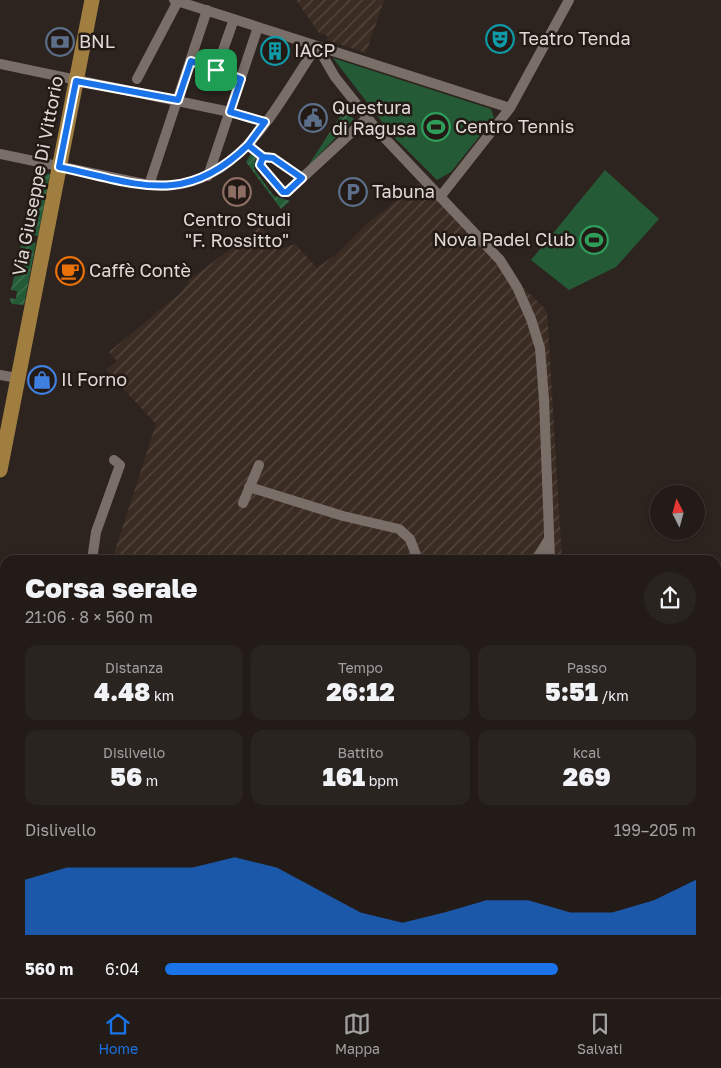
<!DOCTYPE html>
<html lang="it">
<meta charset="utf-8">
<style>
:root{--surface:#221b17;--page:#2a2420;--text:#f1f3f6;--muted:#a2a1a1;--line:#3f3936;--accent:#1a73e8}
body{margin:0;font-family:"Golos Text",sans-serif;background:var(--page);color:var(--text);height:100vh;display:flex;flex-direction:column;font-size:19px;white-space:nowrap}
*{box-sizing:border-box;margin:0}
p{font-size:16px;color:var(--muted)}
.icon{flex:none;width:28px;height:28px;fill:none;stroke:currentColor;stroke-width:2;stroke-linecap:round;stroke-linejoin:round}
.map{position:relative;flex:1;overflow:hidden}
.side{position:absolute;left:0px;top:555px;width:721px;height:444px;display:flex;flex-direction:column;background:var(--surface);border-radius:15px 15px 0 0;box-shadow:0 2px 8px #0003,0 0 0 1px var(--line)}
.side>*{flex:none}
.needle{width:32px;rotate:354deg}
.fabs{position:absolute;left:650px;top:485px;display:grid;gap:10px}
.fabs a{display:grid;place-items:center;width:55px;height:55px;border-radius:50%;background:var(--surface);box-shadow:0 2px 8px #0003,0 0 0 1px var(--line);font-size:25px}
.pin{position:absolute;display:grid;place-items:center;width:42px;height:42px;color:#fff;margin:-21px;border-radius:10px;box-shadow:0 2px 8px #0006}
.round{display:grid;place-items:center;flex:none;width:52px;height:52px;border-radius:26px;background:var(--page)}
.overview{display:flex;align-items:center;justify-content:space-between;height:85px;padding:0 25px}
h1{font-size:28px;font-weight:800;line-height:38px}
.stats{display:grid;grid-template-columns:repeat(3,1fr);gap:8px;height:85px;padding:5px 25px}
.stats div{display:grid;align-content:center;border-radius:12px;background:var(--page);text-align:center}
.stats b{font-size:25px;font-weight:800}
.stats small{font-size:14px;font-weight:400}
.stats p{font-size:14px}
.chart{height:140px;padding:10px 25px}
.chart p{display:flex;justify-content:space-between}
.chart svg{width:100%;height:90px;margin-top:5px;fill:var(--accent);opacity:.7}
ul{padding:0 25px;list-style:none;font-size:16px}
li{display:grid;grid-template-columns:80px 60px 1fr;align-items:center;height:38px}
li i{height:12px;border-radius:6px;background:var(--accent)}
.tab-bar{display:flex;justify-content:space-around;align-items:center;height:70px;border-top:1px solid var(--line);background:var(--surface);font-size:14px;color:var(--muted)}
.tab-bar a{display:grid;justify-items:center;gap:2px}
.tab-bar .current{color:var(--accent)}
.map>svg:first-child{display:block}
.industrial{fill:url(#industrial-furrows)}
.garden{fill:url(#garden-furrows)}
.pitch{fill:#245b36}
.lines{fill:none;stroke-linecap:round;stroke-linejoin:round}
.minor-tunnel{stroke:#493f3a;stroke-width:10;stroke-dasharray:10 5;stroke-linecap:butt}
.minor{stroke:#7a6e68;stroke-width:10}
.primary{stroke:#9f7e40;stroke-width:15}
.route-casing{stroke:#fff;stroke-width:10}
.route{stroke:#1a73e8;stroke-width:6}
.labels{text-anchor:middle;stroke-width:5;stroke-linejoin:round;paint-order:stroke}
.poi-label{font-size:18px;fill:#e0dad6;stroke:#241a15;text-anchor:start}
.street-label{font-size:18px;fill:#e0dad6;stroke:#241a15}
</style>
<div class="map">
<svg width="721" height="998" viewBox="0 0 721 998">
<defs>
<pattern id="industrial-furrows" width="10" height="10" patternUnits="userSpaceOnUse" patternTransform="scale(1.25)"><rect width="10" height="10" fill="#3b2c23"/><path d="M-1 1l2-2M0 10L10 0M9 11l2-2" fill="none" stroke="#574a42"/></pattern>
<pattern id="garden-furrows" width="10" height="10" patternUnits="userSpaceOnUse" patternTransform="scale(1.25)"><rect width="10" height="10" fill="#245b36"/><path d="M-1 1l2-2M0 10L10 0M9 11l2-2" fill="none" stroke="#447252"/></pattern>
</defs>
<rect width="100%" height="100%" fill="#2e241f"/>
<!-- industrial -->
<path class="industrial" d="M296 0H384L366 53 327 40 328 36 319 33Z
M419 183 547 311 562 560H112L156 424 106 370 117 361 109 352 179 294 189 283 188 281 261 226 279 250 295 244 317 268 338 253 365 225Z
M716 806 721 812V998H0V926L5 920V994H716Z"/>
<!-- garden -->
<path class="garden" d="M343 112 354 119 308 166Z
M251 154 256 158 254 169 274 196 290 201 281 209 246 162Z
M35 171 50 174 38 236 24 233 30 200 35 201 39 184 33 182Z
M22 240 36 243 24 305 12 304 9 298 16 299 17 291 11 290Z"/>
<!-- pitch -->
<path class="pitch" d="M333 58 491 109 494 118 451 172 437 180 393 136Z
M605 170 659 219 616 267 569 290 531 260Z"/>
<g class="lines">
<!-- minor-tunnel -->
<path class="minor-tunnel" d="M72 994 73 998"/>
<!-- minor -->
<path class="minor" d="M174 0 510 108
M317 46 335 77 378 131 500 260 517 287 531 319 540 348 544 399 550 560
M191 61 241 79
M0 64 230 112 265 122
M216 70 234 19
M137 79 178 1
M248 145 263 157 273 158 302 178
M0 154 149 185C236 195 275 107 317 46
M263 157 260 165 283 192H287L367 118
M208 176 258 27
M149 185 207 10
M440 197 510 108 569 0
M0 375 17 378
M249 487 343 516 399 529 410 539 418 560
M243 503 259 465
M92 560 96 532 120 465 114 460
M536 560 549 539
M0 574 5 575
M0 679 5 675
M0 726 5 727
M0 843 5 844
M0 895 5 888
M85 998 114 994"/>
<!-- primary -->
<path class="primary" d="M0 470 92 0"/>
</g>
<g class="lines">
<defs>
<path id="route" d="M216 70 191 61 178 100 76 81 59 167C137 183 184 208 248 145L263 157 273 158 302 178 287 192H283L260 165 263 157 248 145 265 122 230 112 241 79 216 70"/>
</defs>
<!-- route casing -->
<use href="#route" class="route-casing"/>
<!-- route -->
<use href="#route" class="route"/>
</g>
<!-- icons -->
<defs>
<symbol id="theatre-ring" viewBox="-11 -11 22 22"><circle r="9.5" fill="#241a15" stroke="#0f9aa8" stroke-width="1.5"/><path d="M-5-5.5Q0-4 5-5.5V0Q5 5 0 6Q-5 5-5 0ZM-3.3-2.5H-1v1.5H-3.3ZM1-2.5H3.3v1.5H1ZM-2.8 1Q0 5.5 2.8 1Z" fill="#0f9aa8"/></symbol>
<symbol id="bank-ring" viewBox="-11 -11 22 22"><circle r="9.5" fill="#241a15" stroke="#5c6f8a" stroke-width="1.5"/><path d="M-6-4H6V4H-6ZM0-2.3a2.3 2.3 0 1 0 0 4.6a2.3 2.3 0 1 0 0-4.6Z" fill="#5c6f8a"/></symbol>
<symbol id="building-ring" viewBox="-11 -11 22 22"><circle r="9.5" fill="#241a15" stroke="#0f9aa8" stroke-width="1.5"/><path d="M-4-6H4V6H1V3H-1V6H-4ZM-2.5-4.3h1.7v1.8h-1.7ZM.8-4.3h1.7v1.8H.8ZM-2.5-1h1.7V.8h-1.7ZM.8-1h1.7V.8H.8Z" fill="#0f9aa8"/></symbol>
<symbol id="civic-ring" viewBox="-11 -11 22 22"><circle r="9.5" fill="#241a15" stroke="#5c6f8a" stroke-width="1.5"/><path d="M-.6-6.5H3V-4.5H.6V-3L4-1V1h2V6H-6V1h2V-1L-.6-3ZM-1.2 2.5V6h2.4V2.5Z" fill="#5c6f8a"/></symbol>
<symbol id="stadium-ring" viewBox="-11 -11 22 22"><circle r="9.5" fill="#241a15" stroke="#2e9e5b" stroke-width="1.5"/><path d="M0-5a6.5 5 0 1 0 0 10a6.5 5 0 1 0 0-10ZM-3.5-1.8h7v3.6h-7Z" fill="#2e9e5b"/></symbol>
<symbol id="library-ring" viewBox="-11 -11 22 22"><circle r="9.5" fill="#241a15" stroke="#8d6e63" stroke-width="1.5"/><path d="M-6-4Q-3-5.5-.7-3.5V5Q-3 3-6 4ZM6-4Q3-5.5 .7-3.5V5Q3 3 6 4Z" fill="#8d6e63"/></symbol>
<symbol id="parking-ring" viewBox="-11 -11 22 22"><circle r="9.5" fill="#241a15" stroke="#5c6f8a" stroke-width="1.5"/><path d="M-3.5-5.5H1a3.5 3.5 0 0 1 0 7H-1V5.5H-3.5ZM-1-3.4V-.6H.8a1.4 1.4 0 0 0 0-2.8Z" fill="#5c6f8a"/></symbol>
<symbol id="cafe-ring" viewBox="-11 -11 22 22"><circle r="9.5" fill="#241a15" stroke="#e8710a" stroke-width="1.5"/><path d="M-5.5-4.5H6V0H3Q3 3.5 0 3.5H-2.5Q-5.5 3.5-5.5 0ZM3-3.2v2h1.7v-2ZM-6 4.5H4V6H-6Z" fill="#e8710a"/></symbol>
<symbol id="shop-ring" viewBox="-11 -11 22 22"><circle r="9.5" fill="#241a15" stroke="#3f7fe0" stroke-width="1.5"/><path d="M-5-2.5h2.3a2.7 3.5 0 0 1 5.4 0H5L5.5 6h-11ZM-1.5-2.5h3a1.5 2.3 0 0 0-3 0Z" fill="#3f7fe0"/></symbol>
</defs>
<g fill-rule="evenodd">
<use href="#theatre-ring" x="484" y="23" width="32" height="32"/>
<use href="#bank-ring" x="44" y="26" width="32" height="32"/>
<use href="#building-ring" x="259" y="35" width="32" height="32"/>
<use href="#civic-ring" x="297" y="102" width="32" height="32"/>
<use href="#stadium-ring" x="420" y="111" width="32" height="32"/>
<use href="#library-ring" x="221" y="176" width="32" height="32"/>
<use href="#parking-ring" x="337" y="176" width="32" height="32"/>
<use href="#stadium-ring" x="578" y="224" width="32" height="32"/>
<use href="#cafe-ring" x="54" y="255" width="32" height="32"/>
<use href="#shop-ring" x="26" y="364" width="32" height="32"/>
</g>
<g class="labels">
<!-- poi labels -->
<g class="poi-label">
<text x="519" y="45">Teatro Tenda</text>
<text x="79" y="48">BNL</text>
<text x="294" y="57">IACP</text>
<text x="332" y="114">Questura<tspan x="332" dy="21">di Ragusa</tspan></text>
<text x="455" y="133">Centro Tennis</text>
<text x="372" y="198">Tabuna</text>
<text x="237" y="226" text-anchor="middle">Centro Studi<tspan x="237" dy="21">"F. Rossitto"</tspan></text>
<text x="575" y="246" text-anchor="end">Nova Padel Club</text>
<text x="89" y="277">Caffè Contè</text>
<text x="61" y="386">Il Forno</text>
</g>
<!-- street labels -->
<g class="street-label">
<text transform="translate(38 176) rotate(-79)" y="6">Via Giuseppe Di Vittorio</text>
</g>
</g>
</svg>
<div class="fabs">
<a><svg class="needle" viewBox="-14 -14 28 28"><path d="M0-13l5 13h-10z" fill="#e53935"/><path d="M0 13l5-13h-10z" fill="#a2a1a1"/></svg></a>
</div>
<div class="pin" style="left:216px;top:70px;background:#1e9e55"><svg class="icon" aria-label="arrive" viewBox="0 0 24 24"><path d="M6 21V4h12l-3 4 3 4H6"/></svg></div>
<section class="side">
<div class="overview"><div><h1>Corsa serale</h1><p>21:06 · 8 × 560 m</p></div><a class="round"><svg class="icon" aria-label="share" viewBox="0 0 24 24"><path d="M12 15V3M7 8l5-5 5 5M5 13v7h14v-7"/></svg></a></div>
<div class="stats">
<div><p>Distanza</p><b>4.48<small> km</small></b></div>
<div><p>Tempo</p><b>26:12</b></div>
<div><p>Passo</p><b>5:51<small> /km</small></b></div>
</div>
<div class="stats">
<div><p>Dislivello</p><b>56<small> m</small></b></div>
<div><p>Battito</p><b>161<small> bpm</small></b></div>
<div><p>kcal</p><b>269</b></div>
</div>
<div class="chart"><p><span>Dislivello</span>199–205 m</p>
<svg viewBox="0 0 160 44" preserveAspectRatio="none"><path d="M0 44V17L10 11L20 11L30 11L40 11L50 6L60 11L70 22L80 33L90 38L100 33L110 27L120 27L130 33L140 33L150 27L160 17V44z"/></svg>
</div>
<ul>
<li><b>560 m</b>6:04<i style="width:74%"></i></li>
</ul>
</section>
</div>
<nav class="tab-bar">
<a class="current"><svg class="icon" aria-label="home" viewBox="0 0 24 24"><path d="M3 11l9-7 9 7M6 9v11h12V9"/></svg>Home</a>
<a><svg class="icon" aria-label="map" viewBox="0 0 24 24"><path d="M3 6l6-2 6 2 6-2v14l-6 2-6-2-6 2zM9 4v14M15 6v14"/></svg>Mappa</a>
<a><svg class="icon" aria-label="saved" viewBox="0 0 24 24"><path d="M7 4h10v16l-5-4-5 4z"/></svg>Salvati</a>
</nav>
